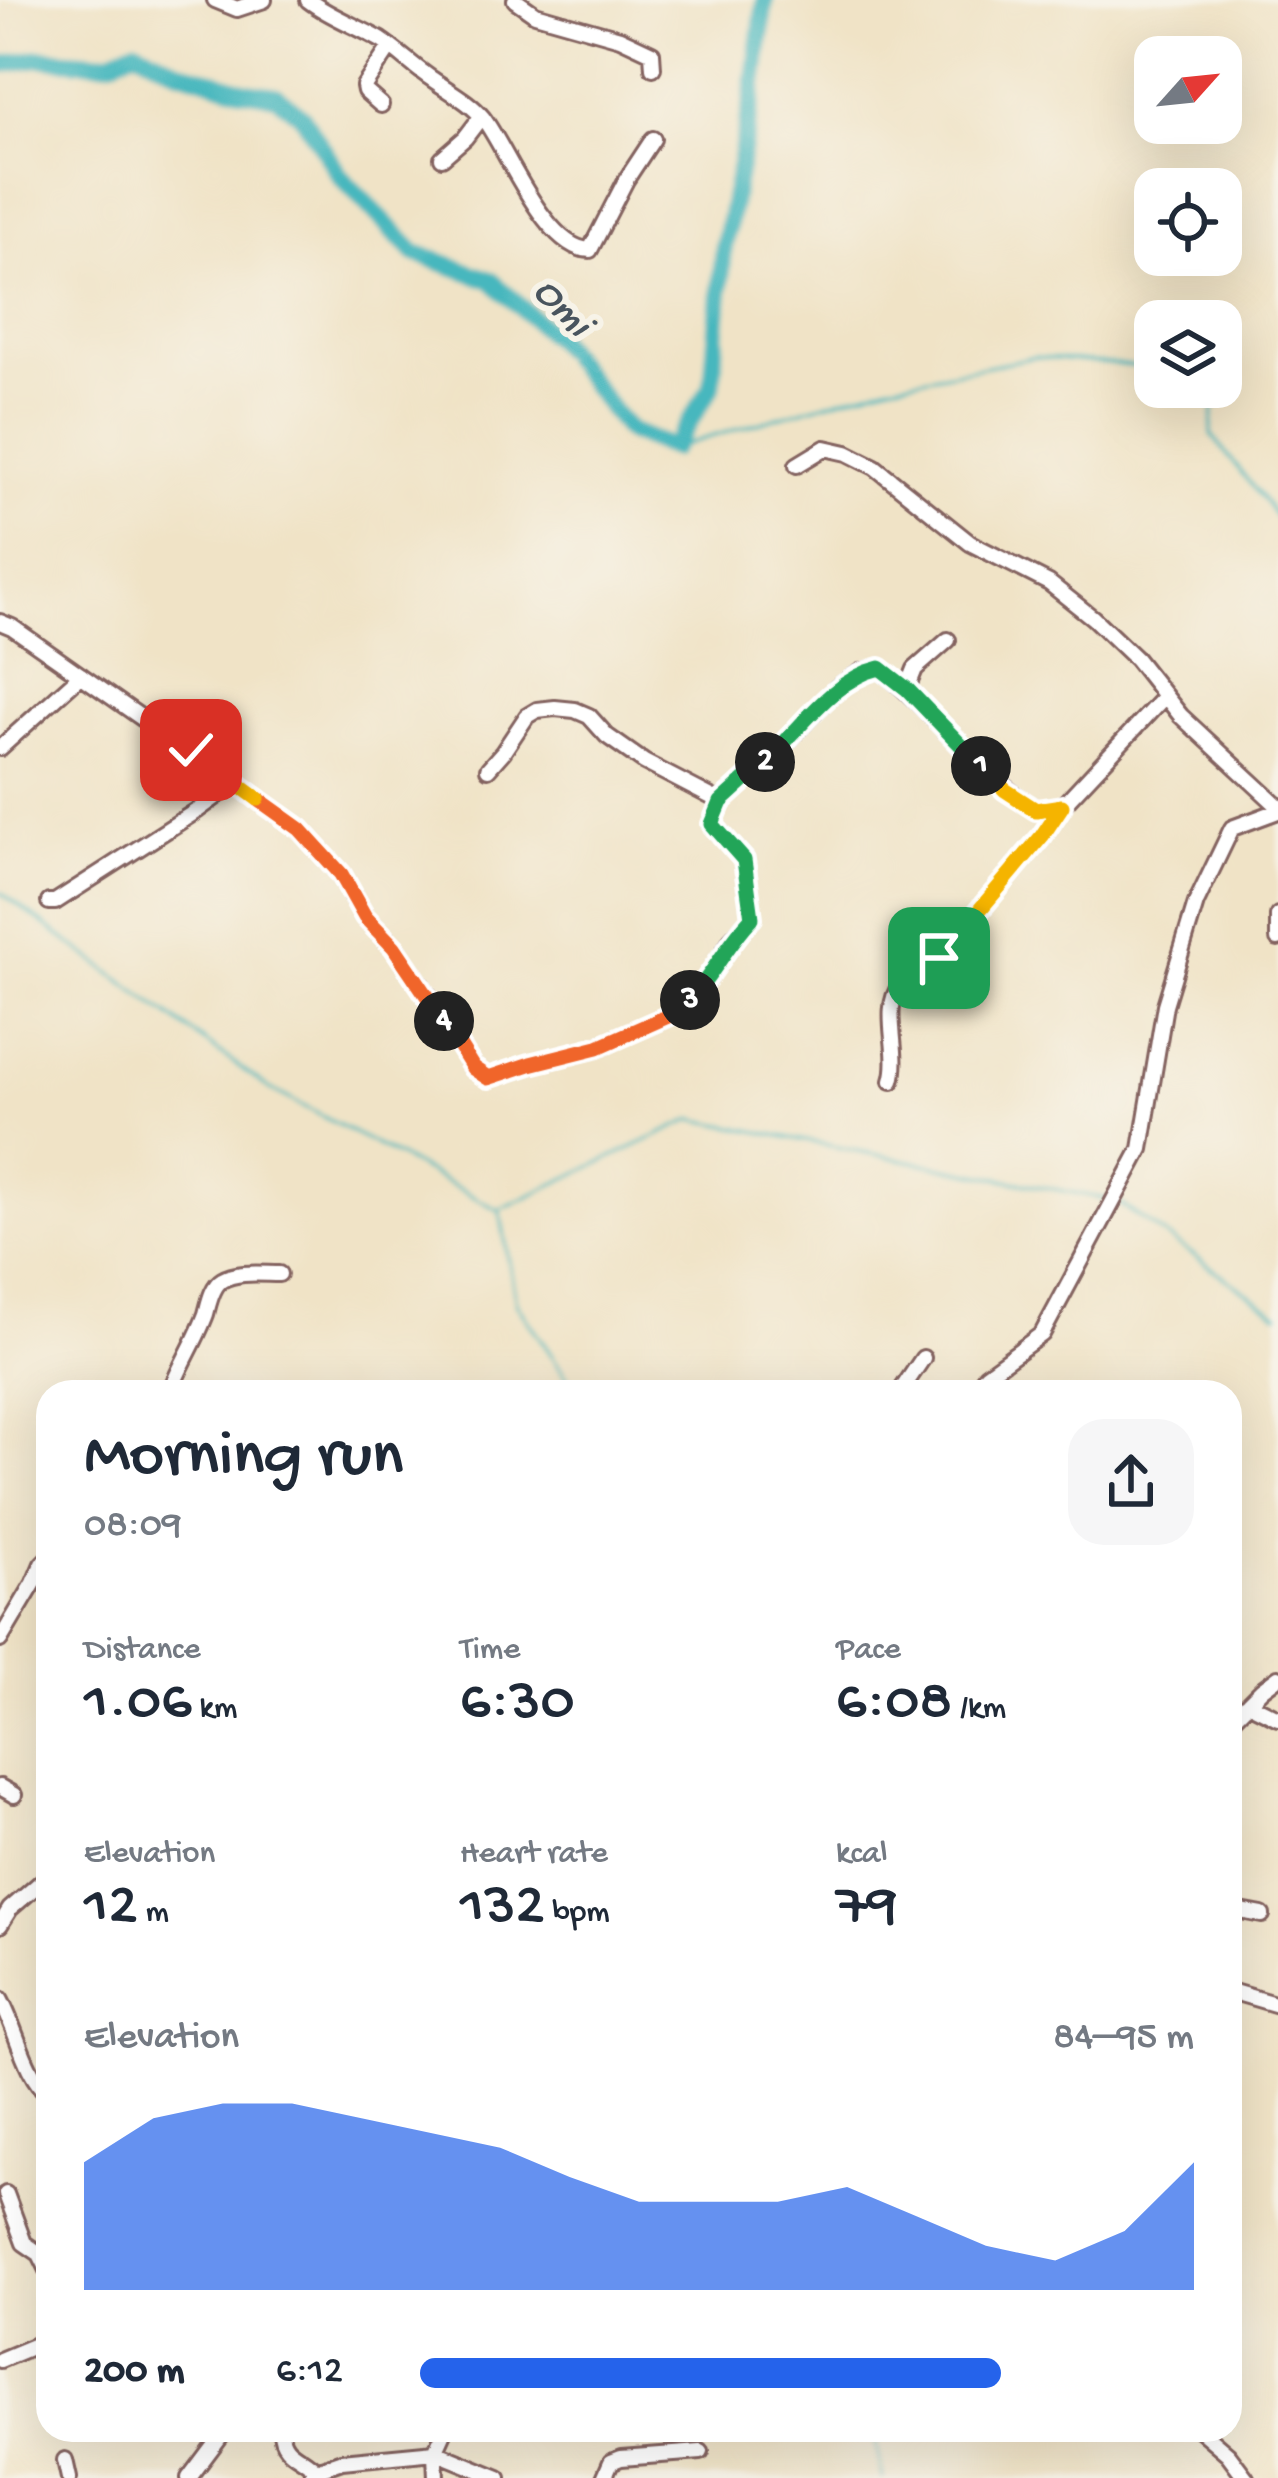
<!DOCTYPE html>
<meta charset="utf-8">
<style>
:root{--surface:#fff;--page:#f6f6f7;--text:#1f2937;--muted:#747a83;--accent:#2563eb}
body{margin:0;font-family:"Gochi Hand",sans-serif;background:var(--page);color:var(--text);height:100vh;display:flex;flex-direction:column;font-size:45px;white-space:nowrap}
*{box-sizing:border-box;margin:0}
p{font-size:39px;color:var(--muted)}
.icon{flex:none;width:66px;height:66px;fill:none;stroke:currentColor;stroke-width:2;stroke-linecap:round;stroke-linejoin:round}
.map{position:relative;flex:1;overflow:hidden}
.details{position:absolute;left:36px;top:1380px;width:1206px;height:1062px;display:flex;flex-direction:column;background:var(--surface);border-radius:36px;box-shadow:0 12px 48px #0002}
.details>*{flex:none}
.needle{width:78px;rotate:63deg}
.tools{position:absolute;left:1134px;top:36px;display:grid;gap:24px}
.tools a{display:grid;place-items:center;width:108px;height:108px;border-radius:24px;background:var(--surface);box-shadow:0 12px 48px #0002;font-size:60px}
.pin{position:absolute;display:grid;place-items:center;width:102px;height:102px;color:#fff;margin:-51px;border-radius:24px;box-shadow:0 6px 18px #0006}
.km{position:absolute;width:60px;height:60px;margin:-30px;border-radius:50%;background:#222;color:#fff;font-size:33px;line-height:60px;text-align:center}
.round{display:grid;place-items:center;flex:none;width:126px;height:126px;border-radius:36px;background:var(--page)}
.headline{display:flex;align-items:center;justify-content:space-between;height:204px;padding:0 48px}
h1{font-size:66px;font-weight:600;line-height:90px}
.figures{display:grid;grid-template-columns:repeat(3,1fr);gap:18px;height:204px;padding:12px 48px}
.figures div{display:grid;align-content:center}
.figures b{font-size:60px;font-weight:600}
.figures small{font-size:33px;font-weight:400}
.figures p{font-size:33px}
.chart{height:336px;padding:24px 48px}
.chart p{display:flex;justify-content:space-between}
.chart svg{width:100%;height:216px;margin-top:12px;fill:var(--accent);opacity:.7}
ul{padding:0 48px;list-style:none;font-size:39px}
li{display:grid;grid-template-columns:192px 144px 1fr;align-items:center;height:90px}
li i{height:30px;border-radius:15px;background:var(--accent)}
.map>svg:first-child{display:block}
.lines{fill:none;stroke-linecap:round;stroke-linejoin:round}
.stream{stroke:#47b7be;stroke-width:3}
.river{stroke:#47b7be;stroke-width:18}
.minor-casing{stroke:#846461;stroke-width:20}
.minor{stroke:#fff;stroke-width:14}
.split-1-casing{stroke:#fff;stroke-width:24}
.split-2-casing{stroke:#fff;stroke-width:24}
.split-3-casing{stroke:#fff;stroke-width:24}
.split-4-casing{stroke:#fff;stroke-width:24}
.split-5-casing{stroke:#fff;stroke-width:24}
.split-6-casing{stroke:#fff;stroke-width:24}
.split-1{stroke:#f5b400;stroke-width:15}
.split-2{stroke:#22a559;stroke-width:15}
.split-3{stroke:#22a559;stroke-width:15}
.split-4{stroke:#f0652b;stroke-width:15}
.split-5{stroke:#f0652b;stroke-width:15}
.split-6{stroke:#f5b400;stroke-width:15}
.labels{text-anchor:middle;stroke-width:12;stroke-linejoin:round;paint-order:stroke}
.water-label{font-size:42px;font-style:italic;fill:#49545e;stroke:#f7f3e8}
</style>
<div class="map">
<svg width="1278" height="2478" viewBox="0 0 1278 2478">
<rect width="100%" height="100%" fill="#f7f3e8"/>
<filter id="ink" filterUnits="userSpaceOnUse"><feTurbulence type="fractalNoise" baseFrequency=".00833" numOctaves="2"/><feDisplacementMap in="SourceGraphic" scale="24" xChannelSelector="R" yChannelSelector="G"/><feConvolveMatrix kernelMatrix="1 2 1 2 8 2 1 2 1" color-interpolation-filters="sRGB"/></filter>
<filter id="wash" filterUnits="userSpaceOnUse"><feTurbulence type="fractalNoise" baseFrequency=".004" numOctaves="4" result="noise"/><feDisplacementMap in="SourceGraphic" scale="48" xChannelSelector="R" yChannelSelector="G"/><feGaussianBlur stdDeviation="2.7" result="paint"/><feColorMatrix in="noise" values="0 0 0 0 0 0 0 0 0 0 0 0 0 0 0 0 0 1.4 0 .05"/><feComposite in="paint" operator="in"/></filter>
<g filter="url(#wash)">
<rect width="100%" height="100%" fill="#f0e3c6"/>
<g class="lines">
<!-- stream -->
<path class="stream" d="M1216 387 1211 434 1278 519
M673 448 890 384 1035 357 1155 368
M0 892 267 1087 499 1210 693 1119 1111 1200
M1119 1203 1278 1314
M500 1210 516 1303 577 1392
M873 2430 883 2478"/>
<!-- river -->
<path class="river" d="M0 65 39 58 98 62 111 60 136 49 176 69 244 90 277 96 303 117 341 177 415 253 491 280 560 343 628 431 673 448 712 386 724 246 752 101 765 0"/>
</g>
</g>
<g filter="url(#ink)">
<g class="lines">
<defs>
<path id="minor" d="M215 0 237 9 264 0
M308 0C330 17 357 26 381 40 399 52 414 67 432 79 449 91 470 102 483 118 507 149 545 249 590 250L626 180 653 139
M515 0 535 14 620 38 652 53 653 68
M381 105 365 91 364 86 390 47
M442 158 465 138 481 117
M797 465 825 448 847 453 875 467 970 543 1049 583 1093 618 1136 659 1181 716 1278 806
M0 622 12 627 300 829 341 874 365 917 394 947 435 1005 473 1068 488 1078 530 1064 598 1047 682 1010 708 979 731 940 752 918 744 860 712 824 721 802 781 748 837 688 861 672 879 668C936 712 974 770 1036 810L1062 806 1165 696
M907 689 915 669 948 640
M0 748 81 675
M488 769 503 752 527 716 537 710 555 708 575 710 589 716 607 736 644 762 721 802
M49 902H55L198 810 235 783
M1278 915V939
M892 1081C901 1052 881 1009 900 986 908 977 928 969 939 958L1042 836 1062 806
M170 1392C180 1365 196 1341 206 1314 209 1303 212 1286 222 1280 237 1271 261 1274 279 1274
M900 1392 923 1358
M974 1392 986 1375 1042 1334 1141 1149 1165 1005 1196 903 1232 828 1278 811
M0 1640 34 1583 42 1564 48 1558
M1248 1703 1278 1718
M1230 1721 1262 1689 1278 1677
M0 1787 14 1795
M1230 1909 1262 1915
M0 1925 10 1909 48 1876
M1230 1991 1278 2005
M0 1999C16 2027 25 2076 48 2094
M6 2194 24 2243 40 2254 48 2270
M0 2360 48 2340
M281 2430C281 2453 302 2455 316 2470L310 2478
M1200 2430 1228 2454 1246 2478
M65 2460 69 2478
M316 2470 342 2461 435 2452 499 2478
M189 2478 225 2430
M436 2478 435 2452 445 2430
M604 2478 611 2462 621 2458 701 2452"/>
</defs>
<!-- minor casing -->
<use href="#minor" class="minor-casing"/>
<!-- minor -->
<use href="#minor" class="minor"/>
</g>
</g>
<g class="lines" filter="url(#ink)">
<defs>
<path id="split-1" d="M939 958 1042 836 1062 806 1036 810 1005 790 981 766"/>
<path id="split-2" d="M765 762C800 730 832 679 880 668L907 689 981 766"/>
<path id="split-3" d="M690 1000C714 973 727 944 752 918L744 860 712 824 721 802 765 762"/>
<path id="split-4" d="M444 1021 473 1068 488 1078 530 1064 598 1047 682 1010 690 1000"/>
<path id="split-5" d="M258 799 300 829 341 874 365 917 394 947 444 1021"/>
<path id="split-6" d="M191 750 258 799"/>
</defs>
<!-- split-1 casing -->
<use href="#split-1" class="split-1-casing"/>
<!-- split-2 casing -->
<use href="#split-2" class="split-2-casing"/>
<!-- split-3 casing -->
<use href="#split-3" class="split-3-casing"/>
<!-- split-4 casing -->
<use href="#split-4" class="split-4-casing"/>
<!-- split-5 casing -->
<use href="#split-5" class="split-5-casing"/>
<!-- split-6 casing -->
<use href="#split-6" class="split-6-casing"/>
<!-- split-1 -->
<use href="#split-1" class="split-1"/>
<!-- split-2 -->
<use href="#split-2" class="split-2"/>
<!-- split-3 -->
<use href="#split-3" class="split-3"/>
<!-- split-4 -->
<use href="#split-4" class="split-4"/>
<!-- split-5 -->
<use href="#split-5" class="split-5"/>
<!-- split-6 -->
<use href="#split-6" class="split-6"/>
</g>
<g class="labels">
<!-- water labels -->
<g class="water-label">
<text transform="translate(566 304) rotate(46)" y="15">Omi</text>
</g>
</g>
</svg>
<div class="tools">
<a><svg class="needle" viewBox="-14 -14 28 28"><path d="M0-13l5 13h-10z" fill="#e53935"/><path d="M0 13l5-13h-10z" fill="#747a83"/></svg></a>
<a><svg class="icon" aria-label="locate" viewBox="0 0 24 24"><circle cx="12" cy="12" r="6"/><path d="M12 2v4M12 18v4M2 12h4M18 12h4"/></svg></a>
<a><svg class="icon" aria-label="layers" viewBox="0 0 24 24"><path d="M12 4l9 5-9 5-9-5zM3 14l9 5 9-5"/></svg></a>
</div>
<div class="pin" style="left:939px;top:958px;background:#1e9e55"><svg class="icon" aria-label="arrive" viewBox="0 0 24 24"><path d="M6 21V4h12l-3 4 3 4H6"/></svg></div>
<div class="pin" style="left:191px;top:750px;background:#d93025"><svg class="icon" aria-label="check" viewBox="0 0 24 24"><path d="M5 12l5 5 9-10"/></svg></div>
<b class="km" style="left:981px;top:766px">1</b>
<b class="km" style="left:765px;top:762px">2</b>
<b class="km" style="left:690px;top:1000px">3</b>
<b class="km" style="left:444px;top:1021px">4</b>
<section class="details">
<div class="headline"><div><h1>Morning run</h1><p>08:09</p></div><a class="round"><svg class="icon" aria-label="share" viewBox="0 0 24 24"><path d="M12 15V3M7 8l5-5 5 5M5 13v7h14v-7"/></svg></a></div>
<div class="figures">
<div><p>Distance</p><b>1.06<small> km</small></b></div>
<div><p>Time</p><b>6:30</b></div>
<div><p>Pace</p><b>6:08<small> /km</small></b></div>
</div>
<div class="figures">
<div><p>Elevation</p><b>12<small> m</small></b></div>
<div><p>Heart rate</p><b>132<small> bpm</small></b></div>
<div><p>kcal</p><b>79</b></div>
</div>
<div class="chart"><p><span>Elevation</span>84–95 m</p>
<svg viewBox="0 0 160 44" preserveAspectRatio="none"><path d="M0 44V18L10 9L20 6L30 6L40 9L50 12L60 15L70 21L80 26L90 26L100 26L110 23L120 29L130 35L140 38L150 32L160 18V44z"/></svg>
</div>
<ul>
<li><b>200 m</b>6:12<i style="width:75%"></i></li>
</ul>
</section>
</div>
